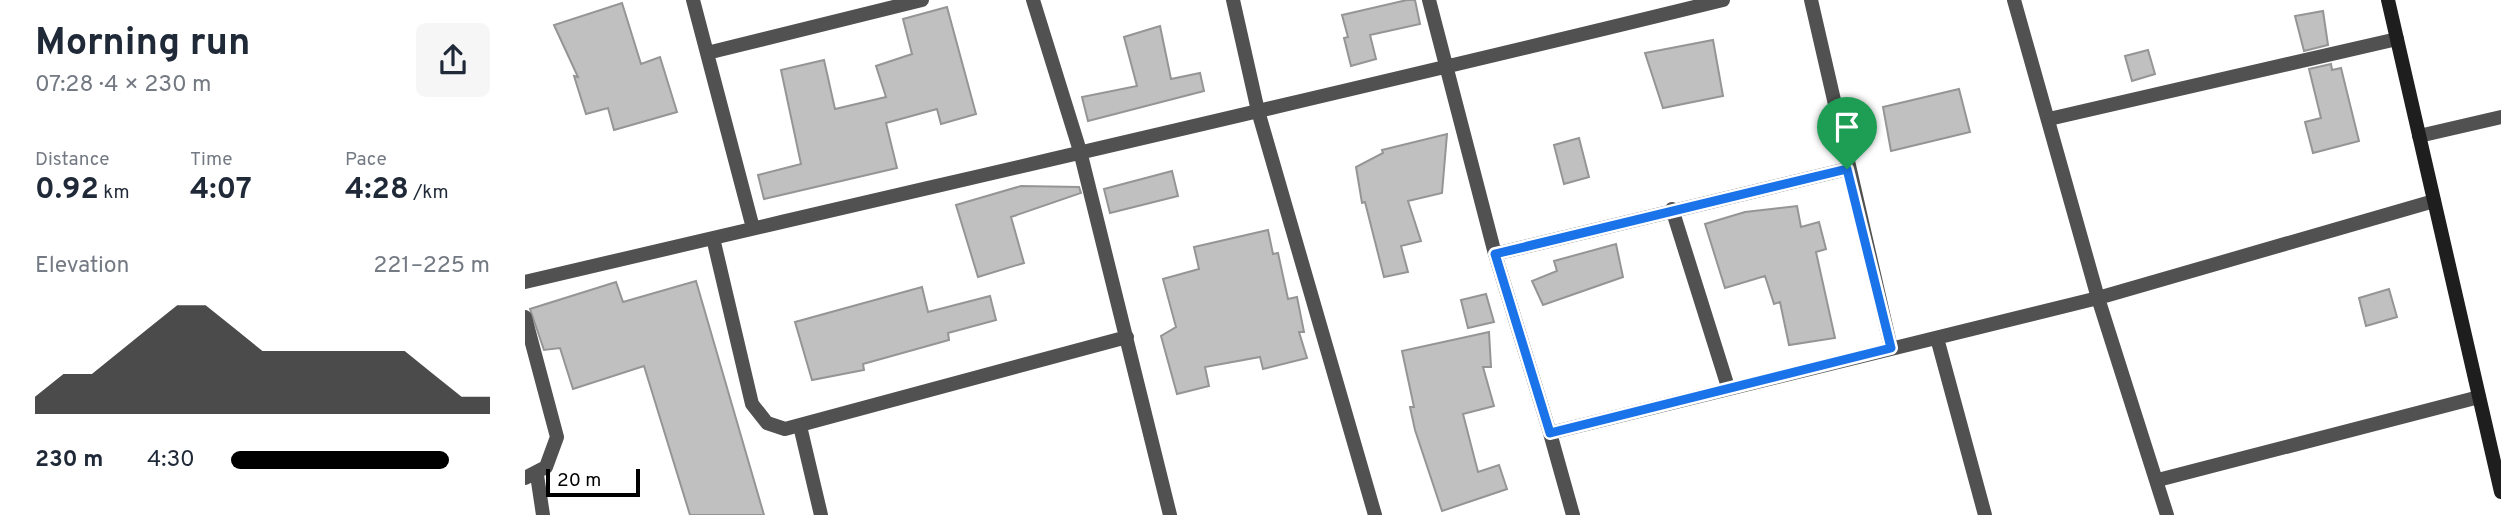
<!DOCTYPE html>
<meta charset="utf-8">
<style>
:root{--surface:#fff;--page:#f6f6f7;--text:#1f2937;--muted:#747a83;--accent:#000}
body{margin:0;font-family:Overpass,sans-serif;background:var(--page);color:var(--text);height:100vh;display:flex;flex-direction:column;font-size:26px;white-space:nowrap}
*{box-sizing:border-box;margin:0}
p{font-size:23px;color:var(--muted)}
.icon{flex:none;width:38px;height:38px;fill:none;stroke:currentColor;stroke-width:2;stroke-linecap:round;stroke-linejoin:round}
.map{position:relative;flex:1;overflow:hidden}
.side{display:flex;flex-direction:column;background:var(--surface);width:525px}
.side>*{flex:none}
.scale{position:absolute;left:21px;bottom:18px;width:94px;box-sizing:border-box;padding-left:7px;border:4px solid #000;border-top:0;font-size:19px;line-height:24px;white-space:nowrap;color:#000;-webkit-text-stroke:5px #fff;paint-order:stroke}
.pin{position:absolute;display:grid;place-items:center;width:60px;height:60px;color:#fff;margin:-72px -30px;border-radius:50% 50% 50% 0;rotate:-45deg;box-shadow:0 0 7px #0007}
.pin .icon{rotate:45deg}
.round{display:grid;place-items:center;flex:none;width:74px;height:74px;border-radius:10px;background:var(--page)}
.summary{display:flex;align-items:center;justify-content:space-between;height:119px;padding:0 35px}
h1{font-size:38px;font-weight:700;line-height:52px}
.figures{display:grid;grid-template-columns:repeat(3,1fr);gap:10px;height:119px;padding:7px 35px}
.figures div{display:grid;align-content:center}
.figures b{font-size:30px;font-weight:700}
.figures small{font-size:19px;font-weight:400}
.figures p{font-size:19px}
.chart{height:196px;padding:14px 35px}
.chart p{display:flex;justify-content:space-between}
.chart svg{width:100%;height:126px;margin-top:7px;fill:var(--accent);opacity:.7}
ul{padding:0 35px;list-style:none;font-size:23px}
li{display:grid;grid-template-columns:112px 84px 1fr;align-items:center;height:52px}
li i{height:18px;border-radius:9px;background:var(--accent)}
main{display:flex;flex:1;min-height:0}
.map>svg:first-child{display:block}
.building{fill:#c0c0c0;stroke:#959595;stroke-width:2}
.lines{fill:none;stroke-linecap:round;stroke-linejoin:round}
.street{stroke:#515151;stroke-width:14}
.secondary{stroke:#1e1e1e;stroke-width:14}
.route-casing{stroke:#fff;stroke-width:14}
.route{stroke:#1a73e8;stroke-width:9}
</style>
<main>
<section class="side">
<div class="summary"><div><h1>Morning run</h1><p>07:28 · 4 × 230 m</p></div><a class="round"><svg class="icon" aria-label="share" viewBox="0 0 24 24"><path d="M12 15V3M7 8l5-5 5 5M5 13v7h14v-7"/></svg></a></div>
<div class="figures">
<div><p>Distance</p><b>0.92<small> km</small></b></div>
<div><p>Time</p><b>4:07</b></div>
<div><p>Pace</p><b>4:28<small> /km</small></b></div>
</div>
<div class="chart"><p><span>Elevation</span>221–225 m</p>
<svg viewBox="0 0 160 44" preserveAspectRatio="none"><path d="M0 44V38L10 30L20 30L30 22L40 14L50 6L60 6L70 14L80 22L90 22L100 22L110 22L120 22L130 22L140 30L150 38L160 38V44z"/></svg>
</div>
<ul>
<li><b>230 m</b>4:30<i style="width:84%"></i></li>
</ul>
</section>
<div class="map">
<svg width="1976" height="515" viewBox="0 0 1976 515">
<rect width="100%" height="100%" fill="#fff"/>
<!-- building -->
<path class="building" d="M882 0H890L895 24 845 35 851 59 826 66 819 38 823 37 817 15Z
M97 3 116 64 135 57 152 112 89 130 83 108 61 114 49 76 53 77 29 25Z
M422 7 451 114 416 124 412 109 361 123 372 168 239 199 233 175 276 164 256 70 299 60 310 109 361 97 351 66 387 54 378 19Z
M1798 11 1803 45 1779 51 1770 16Z
M635 26 646 79 675 73 679 91 563 121 557 97 612 86 599 37Z
M1188 40 1198 96 1138 108 1120 53Z
M1623 50 1630 74 1607 81 1600 56Z
M1806 64 1807 70 1816 68 1834 141 1788 153 1780 122 1796 118 1784 69Z
M1434 89 1445 132 1366 151 1358 107Z
M922 134 917 193 883 201 896 241 876 246 883 272 859 277 840 202 837 203 831 167 858 153 857 150Z
M1054 138 1064 177 1039 184 1029 145Z
M647 171 653 196 585 213 579 189Z
M496 186 554 187 556 193 486 217 499 263 453 277 431 205Z
M1272 206 1276 227 1294 222 1301 249 1291 252 1310 338 1264 345 1255 302 1249 304 1240 276 1200 288 1180 224 1220 212Z
M743 230 748 254 753 253 763 299 772 297 779 332H774L782 358 738 369 735 357 680 367 684 386 652 394 636 336 651 327 638 279 674 269 669 247Z
M1091 244 1098 277 1018 305 1007 281 1032 271 1029 261Z
M171 281 239 515H165L119 366 48 389 35 348 19 350 5 309 91 282 98 302Z
M397 287 403 312 465 296 471 320 423 333 424 340 338 364 339 370 287 380 270 322Z
M1864 289 1872 317 1841 326 1834 298Z
M961 294 969 322 943 328 936 300Z
M964 332 966 367H958L969 406 938 414 953 472 974 465 982 489 917 511 890 430 885 407H889L877 351Z"/>
<g class="lines">
<!-- street -->
<path class="street" d="M168 0 228 228
M508 0 555 151 645 515
M708 0 733 111 850 515
M904 0 970 254 1025 433 1573 298 1909 201
M1286 0 1366 348
M1489 0 1573 298 1642 515
M182 53 397 0
M1524 119 1872 39
M1894 136 1976 117
M1147 209 1203 387
M188 238 227 404 242 423 260 429 602 337
M970 254 1322 169
M0 282C399 188 799 98 1198 0
M0 317 32 437 21 467 0 478
M1412 338 1460 515
M275 426 296 515
M1025 433 1048 515
M12 475 18 515
M1633 480 1954 397"/>
<!-- secondary -->
<path class="secondary" d="M1863 0 1976 492"/>
</g>
<g class="lines">
<defs>
<path id="route" d="M1322 169 1366 348 1025 433 970 254Z"/>
</defs>
<!-- route casing -->
<use href="#route" class="route-casing"/>
<!-- route -->
<use href="#route" class="route"/>
</g>
</svg>
<div class="scale">20 m</div>
<div class="pin" style="left:1322px;top:169px;background:#1e9e55"><svg class="icon" aria-label="arrive" viewBox="0 0 24 24"><path d="M6 21V4h12l-3 4 3 4H6"/></svg></div>
</div>
</main>
